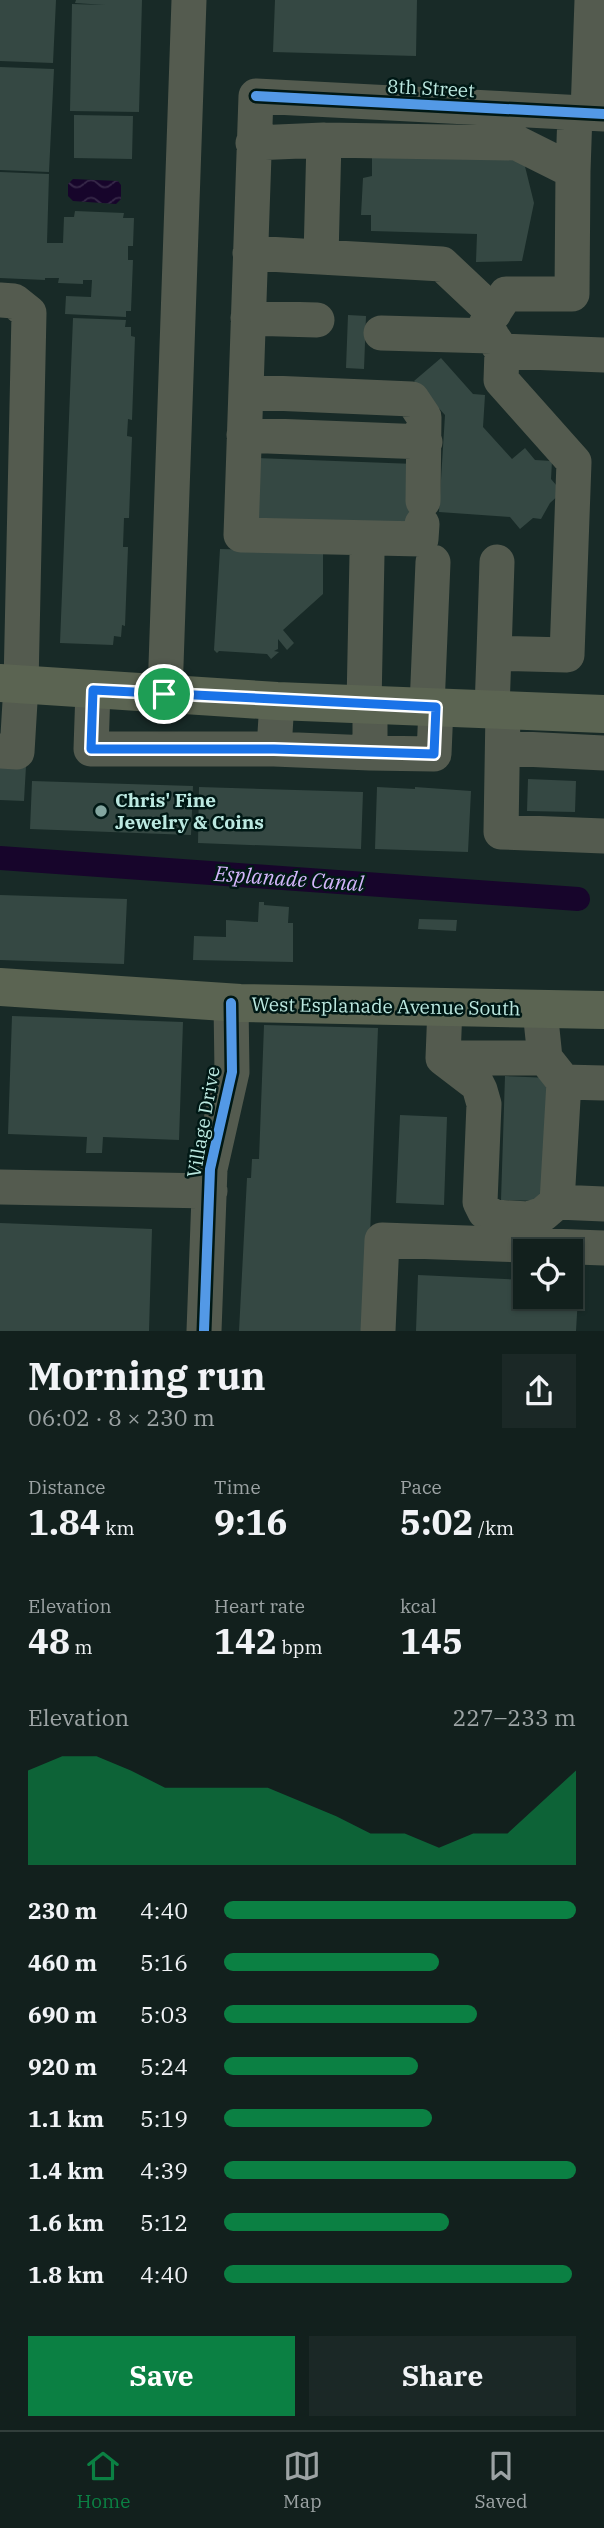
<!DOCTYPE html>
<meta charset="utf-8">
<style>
:root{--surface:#12201d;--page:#1b2826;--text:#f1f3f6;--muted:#9ca3a4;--line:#313e3b;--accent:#0b8043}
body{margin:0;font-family:"IBM Plex Serif",serif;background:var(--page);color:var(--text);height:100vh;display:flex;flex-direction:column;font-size:26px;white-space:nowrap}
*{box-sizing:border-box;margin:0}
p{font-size:23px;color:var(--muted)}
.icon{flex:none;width:38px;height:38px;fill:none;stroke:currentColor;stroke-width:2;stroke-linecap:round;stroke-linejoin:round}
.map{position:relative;height:1331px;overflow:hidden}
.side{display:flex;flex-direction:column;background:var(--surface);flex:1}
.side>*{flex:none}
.fabs{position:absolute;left:513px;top:1239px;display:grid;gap:14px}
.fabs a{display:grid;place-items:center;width:70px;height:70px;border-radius:0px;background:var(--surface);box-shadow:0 2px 5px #0004,0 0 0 2px var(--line);font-size:35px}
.pin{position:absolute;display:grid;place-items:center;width:60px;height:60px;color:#fff;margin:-30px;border:4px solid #fff;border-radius:50%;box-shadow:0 2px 7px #0007}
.round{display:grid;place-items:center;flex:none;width:74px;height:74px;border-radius:0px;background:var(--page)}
.overview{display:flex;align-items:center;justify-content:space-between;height:119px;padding:0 28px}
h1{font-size:38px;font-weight:700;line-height:52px}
.figures{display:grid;grid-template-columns:repeat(3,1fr);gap:10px;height:119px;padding:7px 28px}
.figures div{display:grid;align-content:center}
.figures b{font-size:35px;font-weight:700}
.figures small{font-size:19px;font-weight:400}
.figures p{font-size:19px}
.chart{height:196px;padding:14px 28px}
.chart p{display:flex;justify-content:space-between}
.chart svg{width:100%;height:126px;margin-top:7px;fill:var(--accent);opacity:.7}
.cta{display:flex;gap:14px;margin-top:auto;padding:14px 28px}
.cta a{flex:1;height:80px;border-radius:0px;background:var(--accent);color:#fff;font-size:28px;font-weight:700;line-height:80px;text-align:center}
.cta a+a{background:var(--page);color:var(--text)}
ul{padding:0 28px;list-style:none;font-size:23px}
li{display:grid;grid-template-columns:112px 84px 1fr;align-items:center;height:52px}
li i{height:18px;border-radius:9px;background:var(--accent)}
.tab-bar{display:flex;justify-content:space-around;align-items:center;height:98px;border-top:2px solid var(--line);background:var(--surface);font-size:19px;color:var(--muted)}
.tab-bar a{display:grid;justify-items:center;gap:4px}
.tab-bar .on{color:var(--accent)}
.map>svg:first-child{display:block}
.water{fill:url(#water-waves)}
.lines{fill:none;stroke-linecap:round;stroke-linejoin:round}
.canal{stroke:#17052b;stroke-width:24}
.building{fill:#354843}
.minor{stroke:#545b4f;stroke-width:35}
.major{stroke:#5b6452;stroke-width:38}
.cycleway-casing{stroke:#001815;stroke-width:15}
.cycleway{stroke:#5399e6;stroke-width:10}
.route-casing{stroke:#fff;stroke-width:14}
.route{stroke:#1a73e8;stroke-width:9}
.poi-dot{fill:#83a6a0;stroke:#001815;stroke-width:2.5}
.labels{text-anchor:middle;stroke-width:5;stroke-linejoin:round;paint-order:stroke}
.street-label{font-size:19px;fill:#bce9e1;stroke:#001815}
.poi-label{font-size:19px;font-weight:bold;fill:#bce9e1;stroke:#001815;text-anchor:start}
.water-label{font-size:21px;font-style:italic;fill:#d3b5fb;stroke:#001815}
</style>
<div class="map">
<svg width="604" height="1331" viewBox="0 0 604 1331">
<defs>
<pattern id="water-waves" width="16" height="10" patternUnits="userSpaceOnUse" patternTransform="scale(1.75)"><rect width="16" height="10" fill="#17052b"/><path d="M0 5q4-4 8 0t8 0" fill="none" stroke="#372949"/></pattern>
</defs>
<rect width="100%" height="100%" fill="#182a27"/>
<!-- water -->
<path class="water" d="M73 179 118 181 121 185V199L116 204 73 201 68 196V184Z"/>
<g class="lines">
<!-- canal -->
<path class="canal" d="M0 858 578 899"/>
</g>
<!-- building -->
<path class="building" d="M0 0H56L53 63 0 61Z
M76 0H142L139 112 70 111 72 4 105 5 75 3Z
M275 0H417L416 56 273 52Z
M0 67 54 69 49 172 0 170Z
M74 115 133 116 132 159 74 158Z
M520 146 534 203 522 261 476 262 477 234 371 231V215H361L363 178 372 176V152Z
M0 172 49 174 47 243H63L64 217H74L75 211 124 213 123 218H134L133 246H128V260H133L131 311H126V317L65 314 66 296 91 297 92 280H83V284L58 283 59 278H45V280L0 278Z
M348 315 366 316 364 369 346 368Z
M73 318 126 320 125 327H131V336L135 337 132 420 128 419 127 436 132 437 129 518H124L123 547H128L125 626 122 625 121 637 114 636 113 645 60 643Z
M441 358 473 394 485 395 483 427 512 459 525 448 535 460 552 461 551 479 562 492 550 503 541 519 533 518 520 529 510 517 439 512 445 415 414 381Z
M256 458 415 464 413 527 254 522Z
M220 549 323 552V594L283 630 294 643 287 650 278 639V649L274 651 279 652 271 659 267 654 219 651 217 653 214 650Z
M0 764 26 766 24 801 0 800Z
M528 779 576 781 575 812 527 811Z
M32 781 193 786 191 835 30 829Z
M199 787 363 792 361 849 198 843Z
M377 787 415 789V787L471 791 468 852 375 849Z
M0 895 127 899 124 964 0 960Z
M259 902H264V905L289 907 288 923H293V962L193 960 194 936 226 937V920L258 922Z
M419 919 457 920 456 931 418 929Z
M12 1016 183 1022 179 1140 103 1137 102 1153H86L87 1137 8 1134Z
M264 1025 378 1028 370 1236 372 1331H239L247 1178H251L252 1159H259Z
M505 1076 551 1078 546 1201 501 1200Z
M400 1115 447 1117 444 1205 396 1203Z
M0 1223 152 1229 149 1331H0Z
M570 1263H580L576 1331H416L418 1275 525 1280V1297H570Z"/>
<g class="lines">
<!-- minor -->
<path class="minor" d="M588 113 592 0
M253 143 324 140 517 143 573 171 575 113
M250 253 442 264 494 313
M321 257 324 140
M0 300 14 301 29 313 21 685 17 752 0 751
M248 318 317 320
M381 333 492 336
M502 351 604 355
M246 392 412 399 424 417 423 501
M244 435 425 442
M422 524 421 539 241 535 256 96 604 114
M497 562 494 653 567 655 574 462 501 380 502 351 485 326 506 294H572L573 171
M93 690 91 749H274L277 701
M165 694 189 0
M364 704 367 555
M427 707 433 562
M492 709 494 653
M503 710 501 832 604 836
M503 748 604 753
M274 749 370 753V705
M370 753 434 754 436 707
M445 1007 443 1058 477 1084 480 1090 484 1104 480 1202 485 1212 495 1217 528 1219 543 1214 557 1202 564 1082 545 1058 540 1010
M443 1058H545
M564 1082 604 1083
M0 1187 210 1191
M557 1202 604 1204
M204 1331 210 1169 232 1072 231 1003
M378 1331 382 1240 604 1248"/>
<!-- major -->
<path class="major" d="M0 683 277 701 604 714
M0 987 240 1003 604 1010"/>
<defs>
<path id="cycleway" d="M256 96 604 114
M204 1331 210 1169 232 1072 231 1003"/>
</defs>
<!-- cycleway casing -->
<use href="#cycleway" class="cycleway-casing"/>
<!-- cycleway -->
<use href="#cycleway" class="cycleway"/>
</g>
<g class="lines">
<defs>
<path id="route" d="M93 690 436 707 434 754 274 749H91Z"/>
</defs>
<!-- route casing -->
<use href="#route" class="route-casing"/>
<!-- route -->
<use href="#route" class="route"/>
</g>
<!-- markers -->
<circle class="poi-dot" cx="101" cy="811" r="7"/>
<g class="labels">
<!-- street labels -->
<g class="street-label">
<text transform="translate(431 88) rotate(3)" y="7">8th Street</text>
<text transform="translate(386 1006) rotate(1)" y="7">West Esplanade Avenue South</text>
<text transform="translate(203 1122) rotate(-80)" y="7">Village Drive</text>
</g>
<!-- poi labels -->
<g class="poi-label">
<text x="115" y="807">Chris' Fine<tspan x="115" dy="22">Jewelry &amp; Coins</tspan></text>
</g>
<!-- water labels -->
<g class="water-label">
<text transform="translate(289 879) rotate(4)" y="7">Esplanade Canal</text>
</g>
</g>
</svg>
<div class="fabs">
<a><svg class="icon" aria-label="locate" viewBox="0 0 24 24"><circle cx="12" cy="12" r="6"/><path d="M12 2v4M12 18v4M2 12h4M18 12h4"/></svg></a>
</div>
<div class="pin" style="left:164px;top:694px;background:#1e9e55"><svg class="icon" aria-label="arrive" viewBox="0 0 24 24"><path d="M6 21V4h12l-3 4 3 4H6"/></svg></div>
</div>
<section class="side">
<div class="overview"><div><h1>Morning run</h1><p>06:02 · 8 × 230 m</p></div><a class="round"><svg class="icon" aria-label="share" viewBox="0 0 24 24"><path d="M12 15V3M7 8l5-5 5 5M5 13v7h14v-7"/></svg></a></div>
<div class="figures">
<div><p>Distance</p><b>1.84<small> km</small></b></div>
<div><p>Time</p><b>9:16</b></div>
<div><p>Pace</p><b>5:02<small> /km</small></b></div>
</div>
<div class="figures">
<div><p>Elevation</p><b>48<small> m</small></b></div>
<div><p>Heart rate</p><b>142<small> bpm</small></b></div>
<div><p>kcal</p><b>145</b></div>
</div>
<div class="chart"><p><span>Elevation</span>227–233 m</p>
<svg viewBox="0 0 160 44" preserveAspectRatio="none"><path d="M0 44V11L10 6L20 6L30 11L40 17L50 17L60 17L70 17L80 22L90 27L100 33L110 33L120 38L130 33L140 33L150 22L160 11V44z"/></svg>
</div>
<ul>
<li><b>230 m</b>4:40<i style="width:100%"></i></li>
<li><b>460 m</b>5:16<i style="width:61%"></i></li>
<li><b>690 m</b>5:03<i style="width:72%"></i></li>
<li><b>920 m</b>5:24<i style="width:55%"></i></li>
<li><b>1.1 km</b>5:19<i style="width:59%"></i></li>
<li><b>1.4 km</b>4:39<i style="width:100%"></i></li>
<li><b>1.6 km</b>5:12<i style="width:64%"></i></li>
<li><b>1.8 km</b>4:40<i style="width:99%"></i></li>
</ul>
<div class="cta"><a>Save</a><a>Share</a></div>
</section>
<nav class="tab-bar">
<a class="on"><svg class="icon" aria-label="home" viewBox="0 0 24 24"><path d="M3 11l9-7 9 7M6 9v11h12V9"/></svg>Home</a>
<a><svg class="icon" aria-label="map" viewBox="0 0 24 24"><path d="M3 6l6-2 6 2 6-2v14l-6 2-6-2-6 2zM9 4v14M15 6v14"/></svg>Map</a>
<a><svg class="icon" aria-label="saved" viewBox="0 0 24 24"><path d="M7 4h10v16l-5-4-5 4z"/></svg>Saved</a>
</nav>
